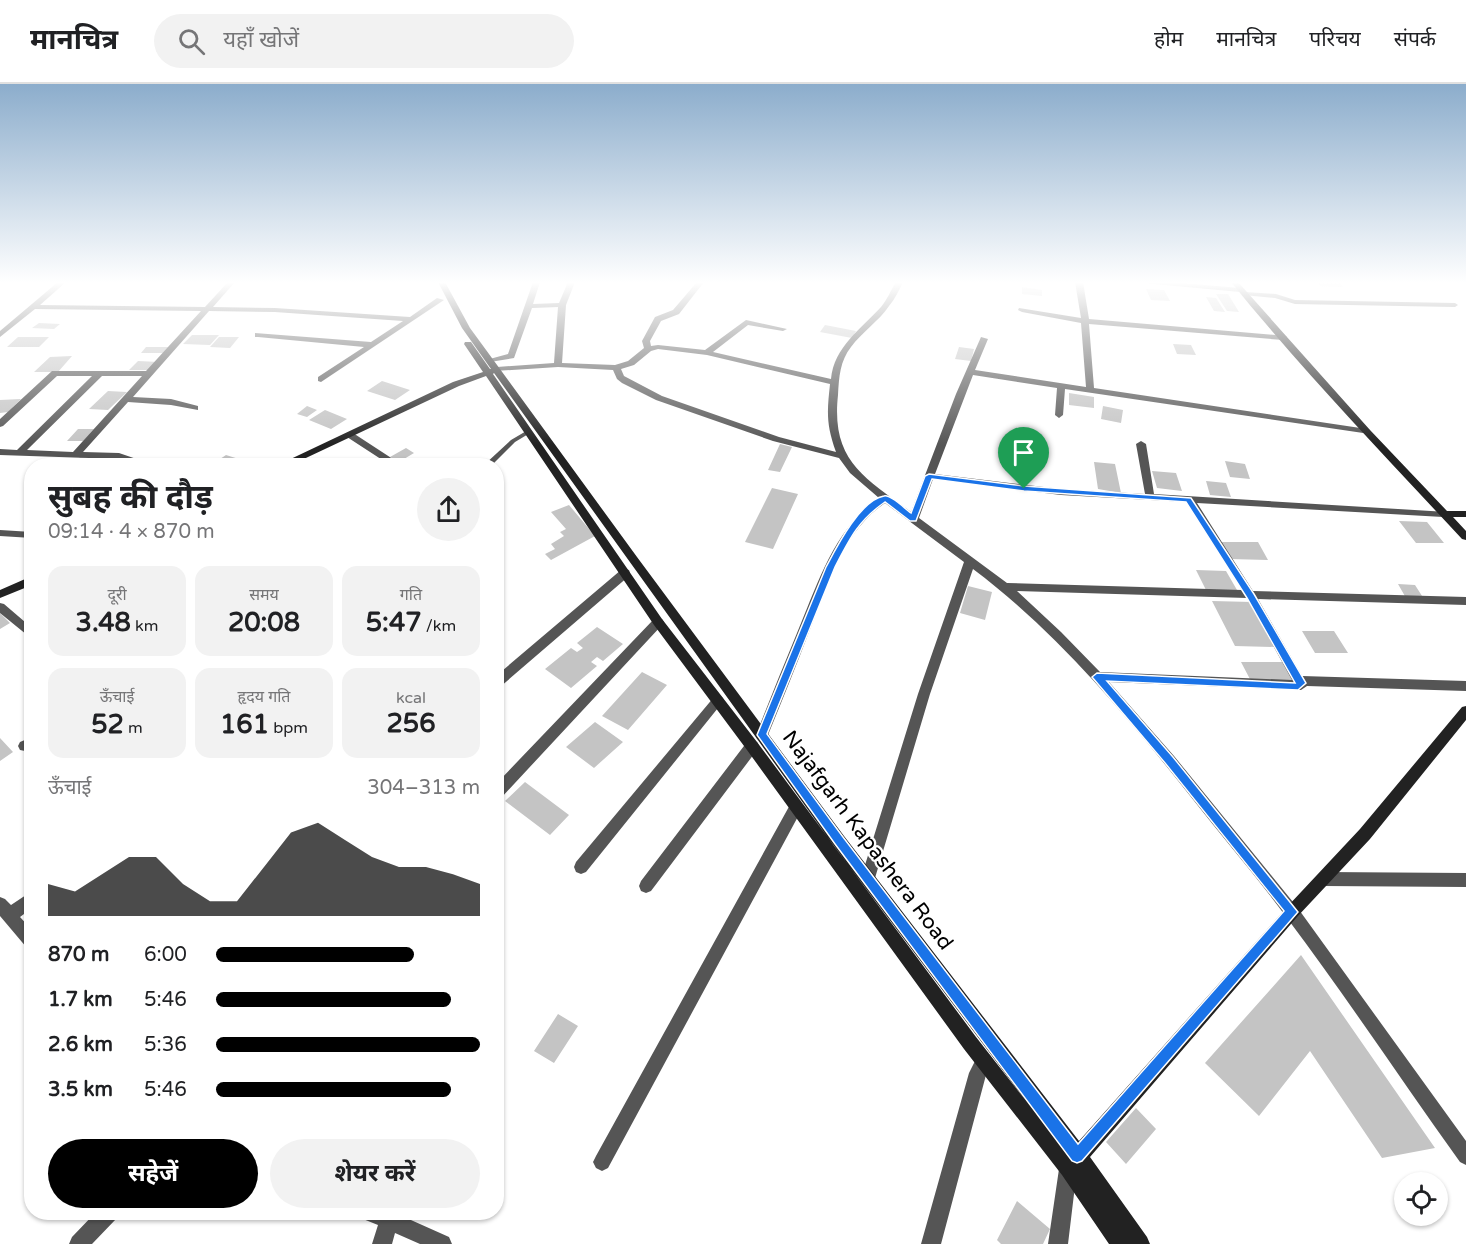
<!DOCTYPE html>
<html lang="hi">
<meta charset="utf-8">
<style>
:root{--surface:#fff;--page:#f2f2f2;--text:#202124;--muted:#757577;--line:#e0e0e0;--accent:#000}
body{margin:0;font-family:"Varela Round","Noto Sans Devanagari",sans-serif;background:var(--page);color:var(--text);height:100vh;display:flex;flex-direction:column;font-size:22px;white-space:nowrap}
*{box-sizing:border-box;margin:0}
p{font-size:20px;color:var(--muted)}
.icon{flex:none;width:33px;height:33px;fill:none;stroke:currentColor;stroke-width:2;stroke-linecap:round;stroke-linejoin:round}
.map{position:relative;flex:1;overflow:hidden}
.details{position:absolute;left:24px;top:374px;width:480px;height:762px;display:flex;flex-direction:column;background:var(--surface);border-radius:24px;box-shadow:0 2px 4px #0004}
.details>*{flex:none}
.tools{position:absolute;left:1394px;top:1088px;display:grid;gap:12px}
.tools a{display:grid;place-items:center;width:54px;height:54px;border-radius:50%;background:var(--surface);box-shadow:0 2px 4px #0004;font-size:30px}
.pin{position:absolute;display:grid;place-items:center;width:51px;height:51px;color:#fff;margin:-62px -26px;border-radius:50% 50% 50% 0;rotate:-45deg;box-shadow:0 0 6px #0007}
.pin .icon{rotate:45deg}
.round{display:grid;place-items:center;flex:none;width:63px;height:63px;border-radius:32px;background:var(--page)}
.headline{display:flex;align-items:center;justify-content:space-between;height:102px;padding:0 24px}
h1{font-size:33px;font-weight:700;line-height:45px}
.metrics{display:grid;grid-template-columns:repeat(3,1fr);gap:9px;height:102px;padding:6px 24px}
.metrics div{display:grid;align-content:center;border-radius:15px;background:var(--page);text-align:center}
.metrics b{font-size:26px;font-weight:700}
.metrics small{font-size:16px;font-weight:400}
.metrics p{font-size:16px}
.chart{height:168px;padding:12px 24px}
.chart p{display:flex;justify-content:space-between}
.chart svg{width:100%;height:108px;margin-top:6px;fill:var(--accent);opacity:.7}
.primary-button{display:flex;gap:12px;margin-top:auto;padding:12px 24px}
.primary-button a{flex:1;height:69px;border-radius:36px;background:var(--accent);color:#fff;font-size:24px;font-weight:700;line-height:69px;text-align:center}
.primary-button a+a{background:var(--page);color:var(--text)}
ul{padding:0 24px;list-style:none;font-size:20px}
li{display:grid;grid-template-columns:96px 72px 1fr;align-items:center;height:45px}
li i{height:15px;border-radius:8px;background:var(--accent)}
header{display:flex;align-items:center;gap:36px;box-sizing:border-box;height:84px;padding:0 30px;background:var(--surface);border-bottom:2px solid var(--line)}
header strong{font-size:28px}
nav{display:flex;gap:33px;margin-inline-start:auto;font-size:21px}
.search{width:420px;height:54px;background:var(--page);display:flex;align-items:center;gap:15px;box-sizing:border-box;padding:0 21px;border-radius:33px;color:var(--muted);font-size:22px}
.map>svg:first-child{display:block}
.building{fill:#c4c4c4}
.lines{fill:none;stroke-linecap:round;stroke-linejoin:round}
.lane{fill:#555;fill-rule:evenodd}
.street{fill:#555;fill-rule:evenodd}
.secondary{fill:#222;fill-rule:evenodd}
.route{fill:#1a73e8;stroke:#fff;stroke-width:1.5;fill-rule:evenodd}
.labels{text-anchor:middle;stroke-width:4.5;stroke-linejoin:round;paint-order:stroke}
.street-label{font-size:21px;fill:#000;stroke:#fff}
</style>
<header>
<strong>मानचित्र</strong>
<div class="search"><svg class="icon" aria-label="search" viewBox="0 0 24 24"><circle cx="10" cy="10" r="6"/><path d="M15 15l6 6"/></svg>यहाँ खोजें</div>
<nav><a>होम</a><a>मानचित्र</a><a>परिचय</a><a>संपर्क</a></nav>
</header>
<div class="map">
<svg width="1466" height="1160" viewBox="0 0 1466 1160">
<rect width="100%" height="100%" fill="#fff"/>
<!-- building -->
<path class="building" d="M1317 198H1339L1343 203 1320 202Z
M1022 203 1042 206V212L1022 210Z
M1146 205 1164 206 1170 217 1151 216Z
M1216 210H1228L1239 228 1227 227Z
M1206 213 1216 214 1225 228 1214 227Z
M39 239 60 240 54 245 32 244Z
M825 241 856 247 852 254 820 248Z
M192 251H219L210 261 183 260Z
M18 253H49L39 263H7Z
M219 253H239L230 264 210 263Z
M1173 260 1191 261 1196 271 1177 270Z
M146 263H171L165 269H141Z
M959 263 974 265 971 277 955 275Z
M72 272 58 288H34L50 273Z
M138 277 159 278 151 286H129Z
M382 297 410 306 395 316 367 307Z
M108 307 127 308 108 326 89 325Z
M1069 309 1094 313V324L1069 321Z
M21 315 8 328 0 329V316Z
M307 322 317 326 307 333 297 330Z
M1103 322 1123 326 1121 339 1101 335Z
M325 326 347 335 331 345 309 336Z
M78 345H94L83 357H67Z
M780 360 792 363 780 388 768 386Z
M406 364 414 369 399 378 390 373Z
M226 371 242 376 235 381H211Z
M80 373 95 375 87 381H71Z
M1225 377 1245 380 1250 395 1230 393Z
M1094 378 1115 380 1121 409 1098 405Z
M1152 387 1176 389 1182 407 1157 404Z
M1206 397 1226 399 1231 413 1210 411Z
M772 404 798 410 773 465 745 458Z
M569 421 595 452 551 476 545 470 555 465 551 460 564 452 560 448 566 445 551 428Z
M1399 437 1427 438 1444 459H1416Z
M1220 458H1258L1268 476 1230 475Z
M1196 486 1226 487 1237 506H1206Z
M1398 500 1415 501 1424 515 1406 514Z
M968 502 992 508 985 536 960 529Z
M1212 517 1252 518 1277 563 1235 562Z
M0 529 10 539 0 545Z
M597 543 623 560 603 577 597 573 591 578 597 582 571 604 545 585 571 564 577 568 583 564 577 559Z
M1302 547H1334L1348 569H1315Z
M1241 578H1286L1298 599H1252Z
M642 588 667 601 628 646 602 632Z
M595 638 623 658 594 684 566 663Z
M0 654 13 668 0 677Z
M525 698 569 731 550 751 505 717Z
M1301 871 1435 1064 1382 1074 1310 967 1259 1032 1205 979Z
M558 930 578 942 554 979 534 967Z
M1136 1024 1156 1045 1126 1080 1106 1058Z
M1017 1117 1050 1145 1043 1160H1001L997 1156Z"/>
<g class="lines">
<!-- lane -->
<path class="lane" d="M1245 208 1276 210 1295 216 1455 219 1458 221 1455 223 1295 220 1275 214 1243 211 1242 210Z
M528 346 530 347V349L515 358 492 381H484L511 356Z"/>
<!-- street -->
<path class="street" d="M58 198H66L40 221 205 223 228 198H235L213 223 275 224 410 233 437 214 444 216 321 298 318 297V293L364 263 258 253H255V249L371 258 403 237 275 228 209 227 133 313 171 315 198 322V326L171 321 128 318 83 368 119 369 154 381H139L118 375 0 371V365L17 366 92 292H57L3 342 0 343V335L52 287H146L201 227 35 225 0 253V247ZM102 292H142L73 368 27 366Z
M533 198H540L533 220 559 219 568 198H575L566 221 562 279 615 281 628 277 644 264 642 257 655 233 673 226 697 198H704L679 230 661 237 650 257 651 262 658 261 705 266 746 236 787 245 783 247 748 241 713 268 831 295C834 263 861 245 881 223 887 216 891 206 896 198H903C899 206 895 215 889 222 879 237 862 248 851 263 840 277 839 293 838 311 831 376 863 393 911 428L956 310 981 253 988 255 975 286 1086 303 1081 239 1022 228 1018 226 1019 224 1081 234 1075 198H1083L1089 235 1286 252 1287 254 1283 256 1089 240 1094 304 1367 345 1370 346V350L1065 305 1063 331 1059 334 1055 331 1057 304 973 291 935 390 1061 405 1145 410 1136 360 1141 357 1146 360 1154 410 1447 428 1448 430 1443 433 1197 419 1253 507 1466 513V521L1258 515 1302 592 1466 597V607L1307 602 1301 606 1109 598 1174 672 1297 823 1466 1057V1081L1460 1078C1402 997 1347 914 1287 834 1257 793 1223 754 1191 713 1126 631 1057 548 973 485L930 610 875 794 873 799 868 801 863 799 861 794 918 610 964 478 885 419C842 448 827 503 809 548 796 582 782 617 768 651L767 655 762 656 757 655 756 651C769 617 783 583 797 549 817 502 834 444 879 414L850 389 839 374 773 357 656 316 622 299 617 295 613 286 558 283 494 287V283H497L554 279 558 223 532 224 514 274 490 278 486 276 508 270ZM658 265 707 271 830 300C827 328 826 340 836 368L779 353 662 312 624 292 621 285 634 281 651 267ZM933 395 1061 411 1186 418 1242 506 1007 499 919 434ZM1017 507 1247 514 1292 596 1100 588 1061 548Z
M1133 198H1169L1240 204 1244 206 1240 208Z
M350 348 353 349 402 381H390L347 353V349Z
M0 446 32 448V454L0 452Z
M625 485 629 486 630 489 629 492 500 603 496 605V592L621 486Z
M0 519 4 520 32 544V555L0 529Z
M658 534 662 535 664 538 662 541 501 714 496 716V700L654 535Z
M718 611 722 613 724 616 722 619 586 788 581 790 576 788 574 783 576 778 714 613Z
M32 653V665L25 667 20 666 18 662 20 658Z
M752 657 757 658 759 662 757 666 651 807 646 809 641 807 639 802 641 797 747 658Z
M796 717 801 719 803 723 801 727 608 1084 602 1087 596 1084 593 1078 596 1072 791 719Z
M1324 788 1466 789V803L1324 802 1319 800 1317 795 1319 790Z
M32 807V824L20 833 32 846V866L27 864 0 832V813L5 815 11 821Z
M984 969 990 971 992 977 986 991 941 1160H921L969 989 978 971Z
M1068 1076 1074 1079 1077 1085 1068 1160H1048L1059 1085 1062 1079Z
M96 1128H118L116 1135 92 1160H69L72 1153Z
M361 1128H393L449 1153 452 1160H420L395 1149 392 1160H372L378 1141 363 1135Z"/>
<!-- secondary -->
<path class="secondary" d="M438 198H445L470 244 637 473 844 752 1079 1057 1287 823 1360 745 1462 623 1466 622V636L1370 755 1297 833 1090 1073 1147 1153 1150 1160H1109L1062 1091 964 965 747 666 654 541 486 292 459 302 291 381H278L453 298 483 288 464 260 465 258H471L490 285H491L462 244ZM494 289 834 762 1026 1017 976 953 757 658 662 535 493 290Z
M1231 198H1238L1370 346 1447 427H1466V433H1453L1466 447V456L1462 455C1385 372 1303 287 1231 198Z
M32 492V501L0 514V506Z"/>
</g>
<!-- sky -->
<linearGradient id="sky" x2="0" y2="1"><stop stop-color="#8cadcc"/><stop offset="0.55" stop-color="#fff"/><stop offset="1" stop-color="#fff" stop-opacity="0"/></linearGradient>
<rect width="1466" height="361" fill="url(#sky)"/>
<!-- route -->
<path class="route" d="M929 390 1024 402 1191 414 1254 510 1306 599 1298 606 1107 597 1173 673 1298 828 1082 1077 1077 1079 1072 1077 835 760 757 651 826 483C836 464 860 416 884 412 891 410 905 425 911 429L925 392ZM932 395 1024 407 1186 418 1247 514 1295 599 1097 589 1092 593 1165 679 1284 827 1078 1060 843 753 767 650 835 483C850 454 858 437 885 418L910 437H916Z"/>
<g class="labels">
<!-- street labels -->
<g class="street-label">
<text transform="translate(868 756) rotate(53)" y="7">Najafgarh Kapashera Road</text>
</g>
</g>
</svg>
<div class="tools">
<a><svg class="icon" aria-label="locate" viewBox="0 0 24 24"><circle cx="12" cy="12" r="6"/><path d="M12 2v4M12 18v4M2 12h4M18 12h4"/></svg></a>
</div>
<div class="pin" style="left:1024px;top:405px;background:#1e9e55"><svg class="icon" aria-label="arrive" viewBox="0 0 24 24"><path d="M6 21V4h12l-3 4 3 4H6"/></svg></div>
<section class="details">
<div class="headline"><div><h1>सुबह की दौड़</h1><p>09:14 · 4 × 870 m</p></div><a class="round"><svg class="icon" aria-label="share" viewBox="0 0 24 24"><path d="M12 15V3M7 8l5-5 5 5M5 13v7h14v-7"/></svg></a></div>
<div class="metrics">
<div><p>दूरी</p><b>3.48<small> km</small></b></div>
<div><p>समय</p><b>20:08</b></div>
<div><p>गति</p><b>5:47<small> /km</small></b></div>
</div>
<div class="metrics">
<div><p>ऊँचाई</p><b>52<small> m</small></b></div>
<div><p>हृदय गति</p><b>161<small> bpm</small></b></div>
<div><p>kcal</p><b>256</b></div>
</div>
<div class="chart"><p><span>ऊँचाई</span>304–313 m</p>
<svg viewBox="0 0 160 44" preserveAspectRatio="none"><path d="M0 44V31L10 34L20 27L30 20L40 20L50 31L60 38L70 38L80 24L90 10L100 6L110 13L120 20L130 24L140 24L150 27L160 31V44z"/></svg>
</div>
<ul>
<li><b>870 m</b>6:00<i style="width:75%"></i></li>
<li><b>1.7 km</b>5:46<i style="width:89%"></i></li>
<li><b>2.6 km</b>5:36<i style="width:100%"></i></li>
<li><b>3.5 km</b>5:46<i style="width:89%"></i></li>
</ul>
<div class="primary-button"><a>सहेजें</a><a>शेयर करें</a></div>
</section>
</div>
